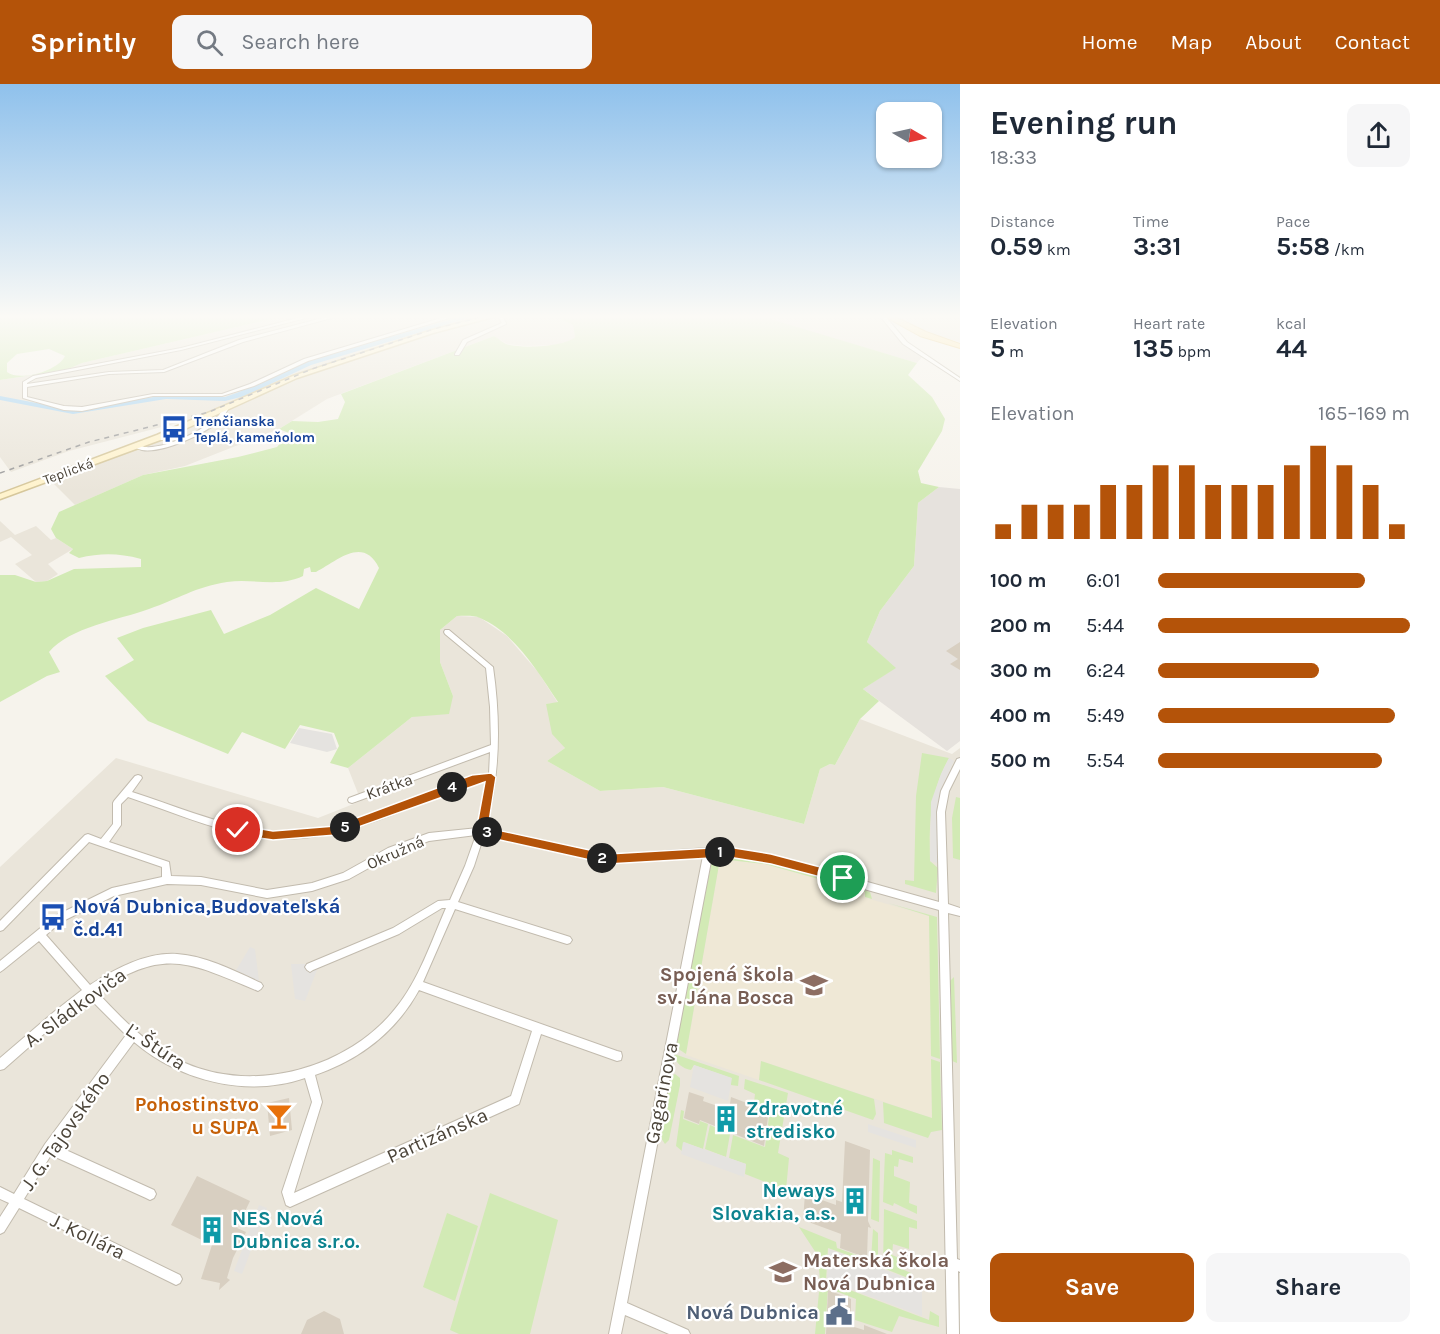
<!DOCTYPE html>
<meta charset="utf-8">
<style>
:root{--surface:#fff;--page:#f6f6f7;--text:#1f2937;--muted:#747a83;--accent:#b45309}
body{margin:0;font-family:Karla,sans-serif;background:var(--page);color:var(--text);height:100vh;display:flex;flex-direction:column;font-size:22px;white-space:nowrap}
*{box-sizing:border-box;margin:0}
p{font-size:20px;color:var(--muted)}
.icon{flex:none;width:33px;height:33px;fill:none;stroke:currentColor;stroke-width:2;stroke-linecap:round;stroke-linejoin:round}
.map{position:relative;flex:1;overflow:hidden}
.side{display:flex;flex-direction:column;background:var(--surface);width:480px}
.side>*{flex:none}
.needle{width:39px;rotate:99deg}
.tools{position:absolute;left:876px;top:18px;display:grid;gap:12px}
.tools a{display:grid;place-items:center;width:66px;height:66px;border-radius:12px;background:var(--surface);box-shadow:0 2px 4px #0004;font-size:30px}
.pin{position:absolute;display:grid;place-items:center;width:51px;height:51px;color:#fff;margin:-26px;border:3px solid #fff;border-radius:50%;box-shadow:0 2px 6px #0007}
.km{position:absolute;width:30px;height:30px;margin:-15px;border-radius:50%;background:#222;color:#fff;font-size:16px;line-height:30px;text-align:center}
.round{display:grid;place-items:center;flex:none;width:63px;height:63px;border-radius:12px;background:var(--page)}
.headline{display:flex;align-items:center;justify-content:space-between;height:102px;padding:0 30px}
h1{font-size:33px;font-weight:700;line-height:45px}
.figures{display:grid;grid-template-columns:repeat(3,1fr);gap:9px;height:102px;padding:6px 30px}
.figures div{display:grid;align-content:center}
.figures b{font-size:26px;font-weight:700}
.figures small{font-size:16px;font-weight:400}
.figures p{font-size:16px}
.chart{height:168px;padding:12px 30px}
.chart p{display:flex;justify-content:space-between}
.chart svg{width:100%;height:108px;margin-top:6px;stroke:var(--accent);stroke-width:6}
.action{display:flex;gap:12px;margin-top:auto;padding:12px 30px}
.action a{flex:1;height:69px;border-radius:12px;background:var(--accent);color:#fff;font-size:24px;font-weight:700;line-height:69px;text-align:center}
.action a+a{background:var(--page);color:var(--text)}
ul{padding:0 30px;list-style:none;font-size:20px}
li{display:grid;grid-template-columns:96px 72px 1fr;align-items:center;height:45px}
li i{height:15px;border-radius:8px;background:var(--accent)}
header{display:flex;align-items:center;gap:36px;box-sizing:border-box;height:84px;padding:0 30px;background:var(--accent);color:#fff}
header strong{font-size:28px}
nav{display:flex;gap:33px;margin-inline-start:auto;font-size:21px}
.search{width:420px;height:54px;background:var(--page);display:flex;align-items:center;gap:15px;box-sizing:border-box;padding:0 21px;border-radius:12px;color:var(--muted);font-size:22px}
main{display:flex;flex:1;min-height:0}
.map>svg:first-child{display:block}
.residential{fill:#eae5da}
.industrial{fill:#e6e2dd}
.education{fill:#efe8d6}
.green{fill:#d2eab5;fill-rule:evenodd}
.parking{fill:#e5e3e0}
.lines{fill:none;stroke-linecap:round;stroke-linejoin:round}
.river{fill:#a9d4f2;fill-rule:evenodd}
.building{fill:#d8cfc1}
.street-casing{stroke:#c2bbae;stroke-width:2}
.secondary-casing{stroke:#d6c79b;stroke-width:3}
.primary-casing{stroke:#e6c16a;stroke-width:2}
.street{fill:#fff;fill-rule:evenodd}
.secondary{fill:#fff3cd;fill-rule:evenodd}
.primary{fill:#ffe39c;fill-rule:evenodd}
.rail{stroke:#9a9a9a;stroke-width:1.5;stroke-dasharray:5 5;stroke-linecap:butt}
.route{fill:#b45309;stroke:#fff;stroke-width:1.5}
.labels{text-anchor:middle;stroke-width:4.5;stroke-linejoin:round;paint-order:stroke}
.far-transit-label{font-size:14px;font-weight:bold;fill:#164399;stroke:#fff;text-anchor:start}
.far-street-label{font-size:14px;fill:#4b4439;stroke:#fff}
.street-label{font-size:16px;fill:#4b4439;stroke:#fff}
.near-transit-label{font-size:20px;font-weight:bold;fill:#164399;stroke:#fff;text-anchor:start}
.near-education-label{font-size:20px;font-weight:bold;fill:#785e54;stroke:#fff;text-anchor:end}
.near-street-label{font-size:20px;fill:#4b4439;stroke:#fff}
.near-food-label{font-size:20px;font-weight:bold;fill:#c56008;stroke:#fff;text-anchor:end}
.near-culture-label{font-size:20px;font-weight:bold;fill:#0d838f;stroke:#fff;text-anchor:start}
.near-service-label{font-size:20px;font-weight:bold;fill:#4e5e75;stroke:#fff;text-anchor:end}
</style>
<header>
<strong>Sprintly</strong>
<div class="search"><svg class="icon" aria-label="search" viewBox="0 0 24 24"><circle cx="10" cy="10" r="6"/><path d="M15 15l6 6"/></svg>Search here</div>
<nav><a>Home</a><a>Map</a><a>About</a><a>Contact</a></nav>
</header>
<main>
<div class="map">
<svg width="960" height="1250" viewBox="0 0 960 1250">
<rect width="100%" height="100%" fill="#f6f3ec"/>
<!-- residential -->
<path class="residential" d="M556 232 573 241 575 253 573 256 557 261 524 262 507 260 494 252 327 315 279 345 185 382 143 391 75 421 50 396 0 416V411L204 332 69 367 11 388 0 373V296L66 286 82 279 280 233Z
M760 233H960V258L883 238 922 273 917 279Z
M0 437 15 451 36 442 51 456 56 454 73 465 48 480 58 490 47 497 36 498 15 480 32 471 11 453 0 458Z
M457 532 479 533 507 552 538 588 558 619 546 620 565 664 547 677 600 707 663 703 804 740 820 685 830 680 835 681 860 635 952 670 960 664V1250H0V783L116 674 318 734 361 717 348 684 412 633 453 612 440 578V546Z"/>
<!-- industrial -->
<path class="industrial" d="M939 403 960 405V657L947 667 863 605 895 584 867 558 880 527 914 482 918 419Z"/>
<!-- education -->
<path class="education" d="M720 775 765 780 865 808 866 814 929 832 932 1034 761 977 759 996 686 971Z"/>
<!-- green -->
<path class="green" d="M760 232 917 279 908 291 932 313 945 335 942 347 918 387 921 399 939 403 918 419 914 482 880 527 867 558 896 584 863 605 879 617 860 635 835 681 830 680 820 685 804 740 663 703 600 707 547 677 565 664 552 650 546 620 558 618C538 588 515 549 480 534 474 531 464 532 457 532L440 546V578L453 612 449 630 412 633 348 684 330 679 339 662 334 649 300 641 285 665 242 648 228 670 148 637 105 592 134 576 117 554 143 544 211 526 224 550 270 531 316 504 359 525 379 484C363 451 336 478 316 488H311L310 483 304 485 303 492C278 504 253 494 227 498 195 503 178 515 149 525 119 536 70 543 49 568L60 588 47 592 0 618V491H15L36 498 47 497 74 485 141 483V475C118 469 101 469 79 474L69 469 73 465 56 454 51 445 59 428 143 391 238 373 277 363 289 349 279 345 292 337 318 338 338 335 345 318 341 310 494 252C498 254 502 258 506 260 520 265 565 263 575 253L573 241 556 233Z
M0 233H280L82 279 66 286 0 296ZM49 265 65 272C58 287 20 298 7 288V279L17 270Z
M922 669 949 674C930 708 929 739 930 777L938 784 936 809 905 800V796L914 797 916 712Z
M956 713 960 714V776L953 774 952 734Z
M713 772 768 778 800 786V788L870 808 872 815 865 813V808L765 780 720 775 686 970 674 962Z
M888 819 937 833 940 975 931 972 929 832Z
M954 893 957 979 952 977 950 897Z
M674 970 739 992 738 1002 731 1001V994L694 981 691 986C683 985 674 978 674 970Z
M931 975 940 978 942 1046 931 1048 928 1054 884 1039 883 1018 932 1034Z
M761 977 874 1015 876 1030 873 1036 759 996Z
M675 990 680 994V1001L669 1056 665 1060 659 1051 670 993Z
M745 995 788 1009 778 1069 789 1074 786 1106 745 1090 746 1080 729 1074 733 1051 765 1063 769 1033 753 1026 755 1010 744 1005Z
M681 1026 684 1027 683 1035 699 1041 700 1037 708 1040 703 1065 684 1058 682 1067 676 1062Z
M710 1041 730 1050 726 1073 705 1065Z
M892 1066 913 1073V1079L899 1075 898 1083 894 1082V1092L910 1098 909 1119 917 1122V1130L894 1119 893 1122 883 1118 885 1069 892 1071Z
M873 1074 880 1077 879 1138 871 1135Z
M490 1109 558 1136 530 1250H459L450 1246Z
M884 1125 917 1137V1145L909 1143V1165L893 1160 892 1171 897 1173V1183L911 1189 913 1196 883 1184Z
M447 1129 478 1142 455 1217 423 1203Z
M799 1143 836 1158 837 1164 871 1176 873 1145 878 1149V1182L828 1164 826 1197 929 1236 930 1227 939 1232V1243L899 1232 892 1248 855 1236 856 1215 828 1204 825 1250H815L820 1197 818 1172Z"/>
<!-- parking -->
<path class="parking" d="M299 644 332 650 337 665 327 668 290 659Z
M949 674 954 677 941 705 937 720V779L930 777 931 718 941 690Z
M250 863 255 865 259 897 235 888Z
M291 880H308L317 886 305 917 295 915Z
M694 981 732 994 728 1017 690 1003Z
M868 1040 916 1056V1064L868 1048Z
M683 1058 746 1080 744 1093 681 1070Z
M259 1121 267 1124 242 1190 234 1187Z
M829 1165 922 1200V1232L827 1196Z"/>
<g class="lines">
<!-- river -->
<path class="river" d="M463 232H475L311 281 245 312 225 317 166 315 73 330 0 316V312L73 326 166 311 225 313 239 308 305 277Z"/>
</g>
<!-- building -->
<path class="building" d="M960 558V586L950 580 958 575 946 567Z
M689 1008 704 1013 703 1017 729 1026 731 1013 752 1021 751 1027 768 1033 764 1062 700 1036 699 1040 684 1034Z
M289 1014 292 1046 270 1052 267 1019Z
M845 1057 870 1066 868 1137 871 1144 868 1143 867 1174 840 1164 841 1150 803 1136 805 1110 836 1121V1116L842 1118Z
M197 1092 250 1117 237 1144 246 1148 233 1174 227 1194 230 1196 219 1206 220 1199 201 1195 212 1161 171 1141Z
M828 1206 851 1215V1242L864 1246V1241L887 1250H826Z
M324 1227 340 1235 344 1250H301L307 1236Z"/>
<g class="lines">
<defs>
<path id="street" d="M305 232H314L181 266 36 294 27 299V300L109 288 163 286 239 256 330 232H339L243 258 164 288 109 290 27 303V313L64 322 82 323 153 310H222L250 300 304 275 448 232H456L308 277 254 302 222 312H153L82 327 64 326 23 314V298L33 292 181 264Z
M498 232H502L506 239V240L467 258 459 271H455V270L463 256 502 239Z
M880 232H885L907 258 960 294V297L903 260Z
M226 322 229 324C228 325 224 332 224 332 211 348 162 370 142 366 138 365 136 364 133 362L136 360C137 361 145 363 145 363 165 365 206 346 219 331 220 330 223 324 224 323Z
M445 546H449L493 583C501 638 500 691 486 744L608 771 708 764H728L771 771 939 818 937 728 941 707 957 675 960 674V685L949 707 945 728 948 820 960 824V832L948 829 957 1175 960 1176V1188L958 1187 959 1250H947L939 826 771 779 728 772H712L627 1219 688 1246 690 1250H669L625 1231 621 1250H609L703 772 608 779 484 751 474 782 458 818 567 852 570 853 572 856 570 859 567 860 455 825 423 898 617 967 621 968 622 972 621 976 617 977 541 950 519 1020 290 1123 286 1121 282 1108 312 1018 305 994C247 1014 180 997 134 958L57 1062 154 1106 156 1110 154 1114 150 1116 146 1114 51 1071 24 1115 180 1191 182 1195 180 1199 176 1201 172 1199 19 1124 4 1148 0 1150V1133L9 1119 0 1115V1103L14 1110 45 1060 126 951 89 914 62 934 4 985 0 986V974L55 927 82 906 39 857 3 886 0 888V877L55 832 112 804 162 793V783L89 758 3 846 0 847V837L85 751 88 750 101 755 113 740V719L114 717 135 692 138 691 141 692 142 694 132 708C176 722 221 742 268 747 306 751 345 741 381 728 399 721 418 714 436 706 454 699 470 691 489 690L490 668 355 718 352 719 349 718 348 716 349 714 491 661 490 623 486 584 445 550 444 548ZM488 696 483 726 478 744 429 749 388 764 343 789 312 799 267 806 201 793 171 792 169 778 109 758 121 741V720L128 713C173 728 219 749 267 754 335 762 414 721 477 697ZM476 751 465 782 450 816 438 817 393 844 307 880 305 883 307 886 310 888 313 886 399 850 442 824H446C431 858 419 896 395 925 348 984 255 1010 185 979 150 964 122 935 97 908 165 863 188 878 258 907L261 905 263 902 261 899C235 887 206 872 177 870 146 868 115 885 90 901L46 851 61 838 114 812 167 800 201 801 267 814 312 807 349 795 394 770 429 757ZM419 906 532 947 511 1012 294 1109 322 1018 315 991C359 976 396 948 419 906Z"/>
<path id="secondary" d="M485 232H497L433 249 297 294 163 355 0 415V410L157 351 293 292 429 247Z"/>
<path id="primary" d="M884 232H893L926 248 960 260V264L920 252Z"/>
</defs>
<!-- street casing -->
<use href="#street" class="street-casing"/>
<!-- secondary casing -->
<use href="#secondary" class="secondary-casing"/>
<!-- primary casing -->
<use href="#primary" class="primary-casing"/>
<!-- street -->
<use href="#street" class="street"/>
<!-- secondary -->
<use href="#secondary" class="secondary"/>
<!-- primary -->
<use href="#primary" class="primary"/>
<!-- rail -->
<path class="rail" d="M0 389 89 358 209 328 312 285 437 244 486 232"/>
</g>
<!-- sky -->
<linearGradient id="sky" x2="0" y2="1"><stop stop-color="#8fc1ec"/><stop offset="0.57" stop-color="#fbfaf6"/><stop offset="1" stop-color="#fbfaf6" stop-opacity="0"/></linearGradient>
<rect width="960" height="408" fill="url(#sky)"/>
<!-- route -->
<path class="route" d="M491 689 496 693 488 744 608 770 728 763 771 770 843 789 849 794 843 799 771 780 728 773 608 780 482 752 476 747 485 698 336 751 273 756 238 751 233 746 238 741 273 747 335 742 472 691Z"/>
<!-- icons -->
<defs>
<symbol id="bus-bare" viewBox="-9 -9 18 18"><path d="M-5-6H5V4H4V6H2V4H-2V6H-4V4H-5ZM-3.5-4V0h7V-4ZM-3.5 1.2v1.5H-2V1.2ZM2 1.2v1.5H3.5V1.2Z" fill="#1a4fb4" stroke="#fff" stroke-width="2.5" paint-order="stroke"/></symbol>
<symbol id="school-bare" viewBox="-9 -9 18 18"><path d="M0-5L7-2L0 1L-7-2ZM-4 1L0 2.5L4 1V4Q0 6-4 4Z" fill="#8d6e63" stroke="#fff" stroke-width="2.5" paint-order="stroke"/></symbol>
<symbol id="bar-bare" viewBox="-9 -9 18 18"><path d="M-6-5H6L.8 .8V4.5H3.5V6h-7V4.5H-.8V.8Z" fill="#e8710a" stroke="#fff" stroke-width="2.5" paint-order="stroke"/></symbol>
<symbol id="building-bare" viewBox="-9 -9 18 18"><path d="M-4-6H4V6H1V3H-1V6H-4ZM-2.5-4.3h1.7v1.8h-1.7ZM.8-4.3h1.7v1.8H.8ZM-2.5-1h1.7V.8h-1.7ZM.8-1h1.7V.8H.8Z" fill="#0f9aa8" stroke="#fff" stroke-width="2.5" paint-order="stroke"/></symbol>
<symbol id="civic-bare" viewBox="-9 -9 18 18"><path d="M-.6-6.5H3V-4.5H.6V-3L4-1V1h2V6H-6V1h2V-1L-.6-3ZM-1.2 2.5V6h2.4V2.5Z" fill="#5c6f8a" stroke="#fff" stroke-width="2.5" paint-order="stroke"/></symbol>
</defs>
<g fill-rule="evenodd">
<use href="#bus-bare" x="155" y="326" width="38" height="38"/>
<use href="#bus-bare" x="34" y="814" width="38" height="38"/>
<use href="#school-bare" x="795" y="882" width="38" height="38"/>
<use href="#bar-bare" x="260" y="1013" width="38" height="38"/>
<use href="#building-bare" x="707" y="1016" width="38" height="38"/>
<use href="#building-bare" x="836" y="1098" width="38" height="38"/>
<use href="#building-bare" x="193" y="1127" width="38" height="38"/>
<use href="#school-bare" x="764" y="1169" width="38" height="38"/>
<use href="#civic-bare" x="820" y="1209" width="38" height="38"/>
</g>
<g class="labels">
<!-- far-transit labels -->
<g class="far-transit-label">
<text x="194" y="342">Trenčianska<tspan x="194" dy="16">Teplá, kameňolom</tspan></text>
</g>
<!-- far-street labels -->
<g class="far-street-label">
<text transform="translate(68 387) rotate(-20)" y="5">Teplická</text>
</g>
<!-- street labels -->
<g class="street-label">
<text transform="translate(389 702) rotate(-20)" y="6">Krátka</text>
<text transform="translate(395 768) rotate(-24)" y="6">Okružná</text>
</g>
<!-- near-transit labels -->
<g class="near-transit-label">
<text x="73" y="829">Nová Dubnica,Budovateľská<tspan x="73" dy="23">č.d.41</tspan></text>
</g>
<!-- near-education labels -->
<g class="near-education-label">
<text x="794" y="897">Spojená škola<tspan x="794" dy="23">sv. Jána Bosca</tspan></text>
<text x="803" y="1183" text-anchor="start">Materská škola<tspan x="803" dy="23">Nová Dubnica</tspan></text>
</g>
<!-- near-street labels -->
<g class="near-street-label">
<text transform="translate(75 923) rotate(-36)" y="7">A. Sládkoviča</text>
<text transform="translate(156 962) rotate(34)" y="7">Ľ. Štúra</text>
<text transform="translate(661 1009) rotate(-79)" y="7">Gagarinova</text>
<text transform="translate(65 1047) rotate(-55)" y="7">J. G. Tajovského</text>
<text transform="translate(437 1051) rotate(-24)" y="7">Partizánska</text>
<text transform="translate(88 1152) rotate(26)" y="7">J. Kollára</text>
</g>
<!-- near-food labels -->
<g class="near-food-label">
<text x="259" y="1027">Pohostinstvo<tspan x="259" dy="23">u SUPA</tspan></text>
</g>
<!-- near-culture labels -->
<g class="near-culture-label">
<text x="746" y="1031">Zdravotné<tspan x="746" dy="23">stredisko</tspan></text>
<text x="835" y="1113" text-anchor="end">Neways<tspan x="835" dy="23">Slovakia, a.s.</tspan></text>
<text x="232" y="1141">NES Nová<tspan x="232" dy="23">Dubnica s.r.o.</tspan></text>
</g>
<!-- near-service labels -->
<g class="near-service-label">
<text x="819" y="1235">Nová Dubnica</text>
</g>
</g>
</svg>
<div class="tools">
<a><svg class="needle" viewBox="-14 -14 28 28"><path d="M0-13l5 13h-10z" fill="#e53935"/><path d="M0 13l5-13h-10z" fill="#747a83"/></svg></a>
</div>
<div class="pin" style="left:843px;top:794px;background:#1e9e55"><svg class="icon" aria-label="arrive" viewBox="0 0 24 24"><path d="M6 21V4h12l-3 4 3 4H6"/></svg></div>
<div class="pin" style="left:238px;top:746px;background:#d93025"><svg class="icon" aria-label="check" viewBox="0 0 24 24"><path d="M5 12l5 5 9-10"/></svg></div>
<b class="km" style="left:720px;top:768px">1</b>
<b class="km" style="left:602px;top:774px">2</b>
<b class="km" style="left:487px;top:748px">3</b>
<b class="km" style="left:452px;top:703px">4</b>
<b class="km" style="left:345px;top:743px">5</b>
</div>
<section class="side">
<div class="headline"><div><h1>Evening run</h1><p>18:33</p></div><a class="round"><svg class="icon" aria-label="share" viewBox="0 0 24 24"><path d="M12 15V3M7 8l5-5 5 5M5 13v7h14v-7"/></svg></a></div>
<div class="figures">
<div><p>Distance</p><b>0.59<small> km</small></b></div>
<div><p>Time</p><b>3:31</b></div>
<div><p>Pace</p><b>5:58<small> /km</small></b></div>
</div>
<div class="figures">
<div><p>Elevation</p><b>5<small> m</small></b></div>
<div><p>Heart rate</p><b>135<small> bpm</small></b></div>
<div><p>kcal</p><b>44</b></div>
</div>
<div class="chart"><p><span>Elevation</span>165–169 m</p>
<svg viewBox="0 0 160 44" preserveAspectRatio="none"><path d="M5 44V38M15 44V30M25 44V30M35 44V30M45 44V22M55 44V22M65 44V14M75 44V14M85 44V22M95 44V22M105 44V22M115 44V14M125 44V6M135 44V14M145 44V22M155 44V38"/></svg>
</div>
<ul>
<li><b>100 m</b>6:01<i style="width:82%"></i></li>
<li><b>200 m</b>5:44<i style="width:100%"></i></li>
<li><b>300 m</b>6:24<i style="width:64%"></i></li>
<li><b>400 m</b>5:49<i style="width:94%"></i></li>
<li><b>500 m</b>5:54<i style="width:89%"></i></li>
</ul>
<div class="action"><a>Save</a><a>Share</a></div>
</section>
</main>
